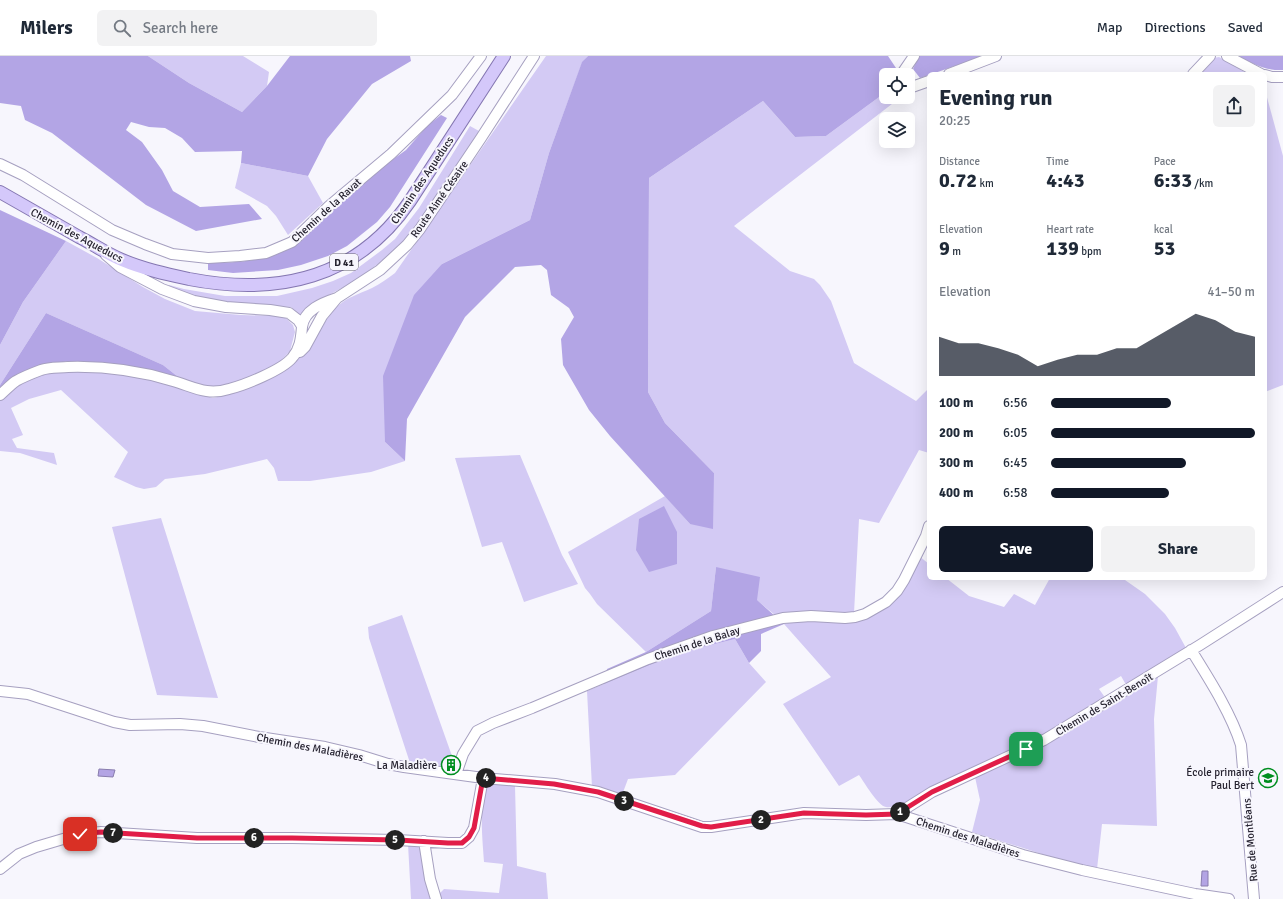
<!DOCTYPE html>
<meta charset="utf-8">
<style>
:root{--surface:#fff;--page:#f2f2f3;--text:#1f2937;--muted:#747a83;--line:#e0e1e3;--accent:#111827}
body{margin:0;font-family:Signika,sans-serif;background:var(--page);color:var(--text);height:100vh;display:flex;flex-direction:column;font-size:15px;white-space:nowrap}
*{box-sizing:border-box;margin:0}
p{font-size:13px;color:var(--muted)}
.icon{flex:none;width:22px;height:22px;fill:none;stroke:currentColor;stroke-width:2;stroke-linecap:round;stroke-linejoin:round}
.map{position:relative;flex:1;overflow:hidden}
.panel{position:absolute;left:927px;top:16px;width:340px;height:508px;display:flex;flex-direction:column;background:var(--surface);border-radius:6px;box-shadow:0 4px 16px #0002}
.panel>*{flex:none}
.tools{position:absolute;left:879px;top:12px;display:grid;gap:8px}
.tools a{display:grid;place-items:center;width:36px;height:36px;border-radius:6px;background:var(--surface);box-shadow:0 4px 16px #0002;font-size:20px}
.pin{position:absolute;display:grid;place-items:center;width:34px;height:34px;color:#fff;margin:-17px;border-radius:8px;box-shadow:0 2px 6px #0006}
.km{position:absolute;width:20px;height:20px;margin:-10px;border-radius:50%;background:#222;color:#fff;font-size:11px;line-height:20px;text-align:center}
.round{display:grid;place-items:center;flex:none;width:42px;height:42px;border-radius:6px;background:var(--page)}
.headline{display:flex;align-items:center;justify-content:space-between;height:68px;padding:0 12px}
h1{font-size:22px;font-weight:700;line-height:30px}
.figures{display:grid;grid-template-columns:repeat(3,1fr);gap:6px;height:68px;padding:4px 12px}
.figures div{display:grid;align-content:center}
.figures b{font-size:20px;font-weight:700}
.figures small{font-size:11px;font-weight:400}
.figures p{font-size:11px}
.chart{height:112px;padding:8px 12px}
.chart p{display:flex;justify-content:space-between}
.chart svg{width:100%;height:72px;margin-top:4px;fill:var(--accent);opacity:.7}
.cta{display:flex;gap:8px;margin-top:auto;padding:8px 12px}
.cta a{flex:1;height:46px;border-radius:6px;background:var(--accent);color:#fff;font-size:16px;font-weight:700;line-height:46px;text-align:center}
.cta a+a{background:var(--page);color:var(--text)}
ul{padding:0 12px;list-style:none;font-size:13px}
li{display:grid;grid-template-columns:64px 48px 1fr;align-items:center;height:30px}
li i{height:10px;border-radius:5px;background:var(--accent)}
header{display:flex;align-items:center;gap:24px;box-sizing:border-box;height:56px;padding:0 20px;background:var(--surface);border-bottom:1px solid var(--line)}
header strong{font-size:19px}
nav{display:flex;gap:22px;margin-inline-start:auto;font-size:14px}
.search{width:280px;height:36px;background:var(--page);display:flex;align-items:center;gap:10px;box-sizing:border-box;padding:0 14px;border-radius:6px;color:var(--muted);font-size:15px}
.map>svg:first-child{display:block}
.green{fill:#d3caf4}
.forest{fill:#b3a5e5}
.water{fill:#b3a4e4;stroke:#897dae}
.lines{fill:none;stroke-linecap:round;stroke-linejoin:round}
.minor-casing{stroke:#a6a0c0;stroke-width:12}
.major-casing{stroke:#8476b1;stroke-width:14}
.minor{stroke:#fff;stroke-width:10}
.major{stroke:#d4c8fa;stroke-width:12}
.route-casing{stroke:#fff;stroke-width:8}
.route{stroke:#e11d48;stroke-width:5}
.labels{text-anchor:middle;stroke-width:4;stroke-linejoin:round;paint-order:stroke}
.shield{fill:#f7f6fd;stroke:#65626e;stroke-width:1}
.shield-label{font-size:10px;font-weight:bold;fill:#262330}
.street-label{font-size:11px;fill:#262330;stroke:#f7f6fd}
.poi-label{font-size:11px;fill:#262330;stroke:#f7f6fd;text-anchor:end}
</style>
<header>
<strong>Milers</strong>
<div class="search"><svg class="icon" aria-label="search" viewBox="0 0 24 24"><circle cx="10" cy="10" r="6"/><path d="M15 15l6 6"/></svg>Search here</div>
<nav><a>Map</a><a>Directions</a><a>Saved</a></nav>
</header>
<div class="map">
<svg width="1283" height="843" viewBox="0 0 1283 843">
<rect width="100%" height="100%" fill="#f7f6fd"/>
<!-- green -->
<path class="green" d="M148 0H243L269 16 267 30 242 56 189 27Z
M546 0H588L582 7 549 97 530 164 442 208 385 386 405 405 371 416 310 425H278L274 412 267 403 205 418 165 423 156 431 144 433 136 431 114 421 128 396 61 334 29 343 11 352 23 379 12 383 17 392 54 397 57 409 20 397 0 395V344L7 336 16 330 39 320 53 315 77 314 138 320 213 342C248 336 290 318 311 289 320 277 324 265 335 253 344 242 359 238 372 232 380 228 388 222 395 217Z
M1219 1 1248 18H1197L1214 2Z
M1265 34 1283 100V329L1265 336Z
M886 36V41H901L734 170 790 215 814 223 820 229 831 245 854 307 916 345 929 332V397L919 394 879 467 859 463 854 557 775 559 716 511 711 555 646 596 597 548 590 538 585 532 568 496 665 440 690 468 714 417 665 367 648 336 649 122 763 45 795 81 826 80Z
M470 70 479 75 426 158 411 178 397 193 370 214 351 227 316 246 300 259 291 251C250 249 207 248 169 231V229L184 233 225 240H277L312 232 333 225 351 217 382 194 395 183 419 152Z
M241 107 308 120 323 147 288 179 276 160 267 150 235 132Z
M66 185 97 202 143 231 165 243 195 255 241 259 281 260 287 263 293 269 295 276 290 295 279 307 257 318 229 329 205 332 182 324 163 309 46 257 0 329V289L23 246Z
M520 399 562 499 578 528 524 546 502 486 482 491 455 402Z
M161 462 218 642 157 639 112 471Z
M919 500 929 508V522H946L969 540 1004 551 1014 538 1035 549 1050 522H1121L1125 524 1145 538 1165 558 1175 572 1186 592 1130 627H1125L1121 620 1099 633 1104 640 1101 646 1055 674 906 747C900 749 892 752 886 751 878 750 864 726 859 719L839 730 783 648 831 621 784 568 800 564 871 560Z
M402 559 452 700 446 703 444 713 410 707 369 582 368 571Z
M735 583 749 607 766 626 675 719 628 723 622 739 592 731 587 635 679 597Z
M1158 620 1154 663 1157 770 1102 768 1097 813 1045 799 972 776 980 744 975 721Z
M490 725 515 730 517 810 546 817 548 843H440L438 839 444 833 499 837 503 808 484 806C483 788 477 739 490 725Z
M408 788H420L433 843H411Z"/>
<!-- forest -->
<path class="forest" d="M0 0H148L189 27 242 56 267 30 290 0H410L411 5 372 28 327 83 308 120 241 107 242 95 195 96 182 82 165 72 149 71 131 66 126 74 142 86 162 114 173 135 200 151 249 148 262 163 196 175 146 149 52 77 25 64 21 50 0 47Z
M588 0H888L896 12 895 19H886V36L826 80 795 81 763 45 649 122 648 336 665 367 714 417 713 473 690 468 610 380 589 354 563 309 561 283 574 261 569 252 551 239 547 214 541 209 515 211 465 261 407 363 405 405 385 386 383 320 414 239 442 208 530 164 549 97 582 6Z
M919 0H983L932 18H929V19L920 22 913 13Z
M1239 0H1283V14C1267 15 1252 8 1239 0Z
M441 59 447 62 390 151 377 166 347 190 328 200 301 209 278 214 233 217 208 214V207C240 207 273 205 300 186L352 136 370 120 406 94 427 70Z
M0 154 66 185 23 246 0 289Z
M46 257 163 309 182 324 163 317 121 309 68 305 40 311 0 333V329Z
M664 450 677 476V508L649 516 636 494 639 463Z
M716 511 760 521 757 544 784 568 761 578V595L749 607 735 583 679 597 604 628 607 613 646 596 711 555Z"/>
<!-- water -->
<path class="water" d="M99 713 115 714 113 721 98 720Z
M1202 815H1208V830H1201Z"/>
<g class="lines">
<defs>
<path id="minor" d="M1227 0 1261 18
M949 18 996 0
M1193 18 1210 0
M901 19 914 0
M1265 19 1272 21H1283
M908 30 912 31 929 25
M0 108 23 119 112 174 145 188 172 198 208 202 240 200 266 197 292 186 329 150 391 98 452 39 481 0
M106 199 120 211 162 233 194 245 226 251 270 254 289 257 298 264 302 270
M300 296 305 291 322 260 337 242 380 214 407 189 420 173 481 82 534 0
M0 339C5 335 10 329 16 325 23 321 33 317 41 314 50 311 59 312 68 311 103 310 140 315 173 325 194 331 207 340 229 333 245 329 282 314 292 302 300 293 301 283 302 271 304 254 322 247 337 242
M1191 594C1209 623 1231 657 1241 689L1254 843
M0 635 28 638 114 666 130 669 180 668 203 670 259 681 325 691 359 699 388 708 404 711 483 722 555 728 598 736 702 771H711L804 757 866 759 897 758 1023 799 1082 814 1195 838 1229 843
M456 718 463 698 477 675 493 667 532 652 648 603 713 580 783 562 811 560 845 562 855 561 865 558 886 546 897 535 904 524 926 480 929 470
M897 758 932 736 1044 684 1200 589 1283 536
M424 785 430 823 436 843
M0 813 19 798 36 791 80 778 101 776 197 782H292L398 784 448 787H462L469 781 474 772 483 722"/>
<path id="major" d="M0 136C26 151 53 166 79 181 93 188 107 198 122 204 143 213 166 218 189 223 277 240 357 223 410 145L504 0"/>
</defs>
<!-- minor casing -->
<use href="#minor" class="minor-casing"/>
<!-- major casing -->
<use href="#major" class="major-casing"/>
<!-- minor -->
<use href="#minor" class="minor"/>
<!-- major -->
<use href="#major" class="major"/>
</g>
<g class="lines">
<defs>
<path id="route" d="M80 778 101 776 197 782H292L398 784 448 787H462L469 781 474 772 483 722 554 728 598 736 702 770 711 771 804 757 866 759 897 758 932 736 1026 693"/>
</defs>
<!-- route casing -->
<use href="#route" class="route-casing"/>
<!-- route -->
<use href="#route" class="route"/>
</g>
<!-- icons -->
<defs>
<symbol id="building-ring" viewBox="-11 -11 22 22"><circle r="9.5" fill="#f7f6fd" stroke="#008e20" stroke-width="1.5"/><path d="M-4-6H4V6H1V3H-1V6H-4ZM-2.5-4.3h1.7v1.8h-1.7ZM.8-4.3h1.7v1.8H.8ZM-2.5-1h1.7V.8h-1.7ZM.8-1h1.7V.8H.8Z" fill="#008e20"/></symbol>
<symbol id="school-ring" viewBox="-11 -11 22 22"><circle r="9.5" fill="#f7f6fd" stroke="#008e20" stroke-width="1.5"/><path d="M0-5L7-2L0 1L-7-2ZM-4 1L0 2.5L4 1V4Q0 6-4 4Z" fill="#008e20"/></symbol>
</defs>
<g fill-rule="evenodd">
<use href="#building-ring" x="440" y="698" width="22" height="22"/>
<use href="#school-ring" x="1257" y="711" width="22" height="22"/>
</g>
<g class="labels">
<!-- shield labels -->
<rect class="shield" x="330" y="198" width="28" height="16" rx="3"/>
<g class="shield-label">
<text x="344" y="210">D 41</text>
</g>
<!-- street labels -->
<g class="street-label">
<text transform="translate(422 124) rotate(-56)" y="4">Chemin des Aqueducs</text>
<text transform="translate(439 143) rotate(-55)" y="4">Route Aimé Césaire</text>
<text transform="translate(326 154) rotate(-42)" y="4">Chemin de la Ravat</text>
<text transform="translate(77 179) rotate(28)" y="4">Chemin des Aqueducs</text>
<text transform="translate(697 587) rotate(-18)" y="4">Chemin de la Balay</text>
<text transform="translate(1104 648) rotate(-31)" y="4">Chemin de Saint-Benoît</text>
<text transform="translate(310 691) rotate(11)" y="4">Chemin des Maladières</text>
<text transform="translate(968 781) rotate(18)" y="4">Chemin des Maladières</text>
<text transform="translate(1250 784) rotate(-95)" y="4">Rue de Montléans</text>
</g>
<!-- poi labels -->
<g class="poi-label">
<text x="437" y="713">La Maladière</text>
<text x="1254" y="720">École primaire<tspan x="1254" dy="13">Paul Bert</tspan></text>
</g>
</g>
</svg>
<div class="tools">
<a><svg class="icon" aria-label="locate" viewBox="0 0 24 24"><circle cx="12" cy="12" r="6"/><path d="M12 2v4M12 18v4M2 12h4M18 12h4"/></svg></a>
<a><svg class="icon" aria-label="layers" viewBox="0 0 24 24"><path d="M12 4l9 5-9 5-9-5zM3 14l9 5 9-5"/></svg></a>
</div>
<div class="pin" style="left:1026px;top:693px;background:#1e9e55"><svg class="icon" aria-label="arrive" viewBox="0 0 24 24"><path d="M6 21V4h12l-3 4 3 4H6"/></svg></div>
<div class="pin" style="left:80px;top:778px;background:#d93025"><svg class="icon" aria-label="check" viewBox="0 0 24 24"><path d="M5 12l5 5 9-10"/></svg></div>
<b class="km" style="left:900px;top:756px">1</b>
<b class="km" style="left:761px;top:764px">2</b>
<b class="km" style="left:624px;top:745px">3</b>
<b class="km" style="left:486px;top:722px">4</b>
<b class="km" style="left:395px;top:784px">5</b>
<b class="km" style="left:254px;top:782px">6</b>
<b class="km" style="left:113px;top:777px">7</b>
<section class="panel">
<div class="headline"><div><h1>Evening run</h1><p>20:25</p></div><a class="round"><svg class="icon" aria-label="share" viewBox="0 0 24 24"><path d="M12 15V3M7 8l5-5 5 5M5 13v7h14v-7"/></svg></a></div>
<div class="figures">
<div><p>Distance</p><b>0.72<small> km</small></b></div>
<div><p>Time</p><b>4:43</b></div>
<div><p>Pace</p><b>6:33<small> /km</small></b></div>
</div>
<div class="figures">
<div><p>Elevation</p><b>9<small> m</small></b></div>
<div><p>Heart rate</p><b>139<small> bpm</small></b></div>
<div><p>kcal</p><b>53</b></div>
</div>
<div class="chart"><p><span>Elevation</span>41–50 m</p>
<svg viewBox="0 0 160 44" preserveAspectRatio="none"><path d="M0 44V20L10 24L20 24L30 27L40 31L50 38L60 34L70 31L80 31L90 27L100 27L110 20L120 13L130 6L140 10L150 17L160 20V44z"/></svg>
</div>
<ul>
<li><b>100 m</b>6:56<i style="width:59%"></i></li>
<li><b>200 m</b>6:05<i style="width:100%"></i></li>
<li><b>300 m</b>6:45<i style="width:66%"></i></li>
<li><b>400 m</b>6:58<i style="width:58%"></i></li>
</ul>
<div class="cta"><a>Save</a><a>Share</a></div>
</section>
</div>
